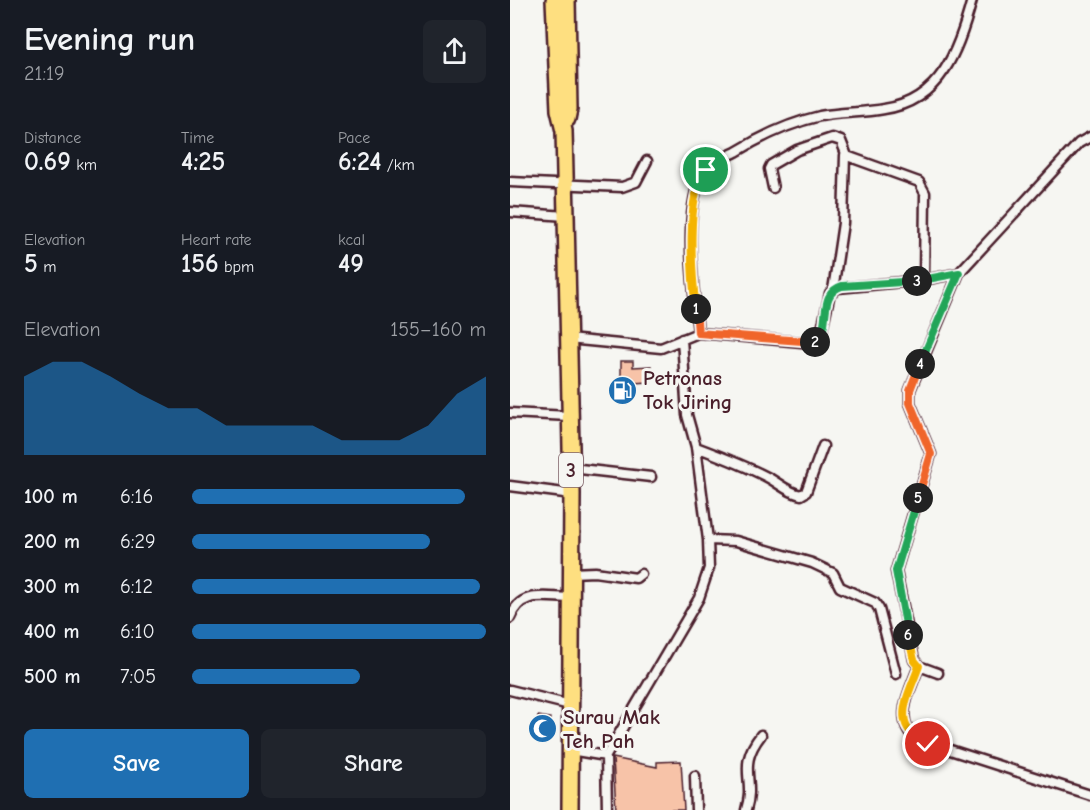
<!DOCTYPE html>
<meta charset="utf-8">
<style>
:root{--surface:#171b24;--page:#20242c;--text:#f1f3f6;--muted:#9ea1a6;--accent:#1f6fb2}
body{margin:0;font-family:"Comic Neue",sans-serif;background:var(--page);color:var(--text);height:100vh;display:flex;flex-direction:column;font-size:22px;white-space:nowrap}
*{box-sizing:border-box;margin:0}
p{font-size:20px;color:var(--muted)}
.icon{flex:none;width:33px;height:33px;fill:none;stroke:currentColor;stroke-width:2;stroke-linecap:round;stroke-linejoin:round}
.map{position:relative;flex:1;overflow:hidden}
.panel{display:flex;flex-direction:column;background:var(--surface);width:510px}
.panel>*{flex:none}
.pin{position:absolute;display:grid;place-items:center;width:51px;height:51px;color:#fff;margin:-26px;border:3px solid #fff;border-radius:50%;box-shadow:0 2px 6px #0007}
.km{position:absolute;width:30px;height:30px;margin:-15px;border-radius:50%;background:#222;color:#fff;font-size:16px;line-height:30px;text-align:center}
.round{display:grid;place-items:center;flex:none;width:63px;height:63px;border-radius:9px;background:var(--page)}
.summary{display:flex;align-items:center;justify-content:space-between;height:102px;padding:0 24px}
h1{font-size:33px;font-weight:700;line-height:45px}
.figures{display:grid;grid-template-columns:repeat(3,1fr);gap:9px;height:102px;padding:6px 24px}
.figures div{display:grid;align-content:center}
.figures b{font-size:26px;font-weight:700}
.figures small{font-size:16px;font-weight:400}
.figures p{font-size:16px}
.chart{height:168px;padding:12px 24px}
.chart p{display:flex;justify-content:space-between}
.chart svg{width:100%;height:108px;margin-top:6px;fill:var(--accent);opacity:.7}
.primary-button{display:flex;gap:12px;margin-top:auto;padding:12px 24px}
.primary-button a{flex:1;height:69px;border-radius:9px;background:var(--accent);color:#fff;font-size:24px;font-weight:700;line-height:69px;text-align:center}
.primary-button a+a{background:var(--page);color:var(--text)}
ul{padding:0 24px;list-style:none;font-size:20px}
li{display:grid;grid-template-columns:96px 72px 1fr;align-items:center;height:45px}
li i{height:15px;border-radius:8px;background:var(--accent)}
main{display:flex;flex:1;min-height:0}
.map>svg:first-child{display:block}
.building{fill:#f7c3a8;stroke:#4a1f2b;stroke-width:1.5}
.lines{fill:none;stroke-linecap:round;stroke-linejoin:round}
.street-casing{stroke:#4a1f2b;stroke-width:13}
.highway-casing{stroke:#4a1f2b;stroke-width:20}
.street{stroke:#f6f6f2;stroke-width:8}
.highway{stroke:#fedf80;stroke-width:15}
.split-1-casing{stroke:#fff;stroke-width:12}
.split-2-casing{stroke:#fff;stroke-width:12}
.split-3-casing{stroke:#fff;stroke-width:12}
.split-4-casing{stroke:#fff;stroke-width:12}
.split-5-casing{stroke:#fff;stroke-width:12}
.split-6-casing{stroke:#fff;stroke-width:12}
.split-7-casing{stroke:#fff;stroke-width:12}
.split-1{stroke:#f5b400;stroke-width:8}
.split-2{stroke:#f0652b;stroke-width:8}
.split-3{stroke:#22a559;stroke-width:8}
.split-4{stroke:#22a559;stroke-width:8}
.split-5{stroke:#f0652b;stroke-width:8}
.split-6{stroke:#22a559;stroke-width:8}
.split-7{stroke:#f5b400;stroke-width:8}
.labels{text-anchor:middle;stroke-width:6;stroke-linejoin:round;paint-order:stroke}
.shield{fill:#f6f6f2;stroke:#7e6067;stroke-width:1.5}
.shield-label{font-size:20px;font-weight:bold;fill:#4a1f2b}
.poi-label{font-size:21px;font-weight:bold;fill:#4a1f2b;stroke:#f6f6f2;text-anchor:start}
</style>
<main>
<section class="panel">
<div class="summary"><div><h1>Evening run</h1><p>21:19</p></div><a class="round"><svg class="icon" aria-label="share" viewBox="0 0 24 24"><path d="M12 15V3M7 8l5-5 5 5M5 13v7h14v-7"/></svg></a></div>
<div class="figures">
<div><p>Distance</p><b>0.69<small> km</small></b></div>
<div><p>Time</p><b>4:25</b></div>
<div><p>Pace</p><b>6:24<small> /km</small></b></div>
</div>
<div class="figures">
<div><p>Elevation</p><b>5<small> m</small></b></div>
<div><p>Heart rate</p><b>156<small> bpm</small></b></div>
<div><p>kcal</p><b>49</b></div>
</div>
<div class="chart"><p><span>Elevation</span>155–160 m</p>
<svg viewBox="0 0 160 44" preserveAspectRatio="none"><path d="M0 44V12L10 6L20 6L30 12L40 19L50 25L60 25L70 32L80 32L90 32L100 32L110 38L120 38L130 38L140 32L150 19L160 12V44z"/></svg>
</div>
<ul>
<li><b>100 m</b>6:16<i style="width:93%"></i></li>
<li><b>200 m</b>6:29<i style="width:81%"></i></li>
<li><b>300 m</b>6:12<i style="width:98%"></i></li>
<li><b>400 m</b>6:10<i style="width:100%"></i></li>
<li><b>500 m</b>7:05<i style="width:57%"></i></li>
</ul>
<div class="primary-button"><a>Save</a><a>Share</a></div>
</section>
<div class="map">
<svg width="580" height="810" viewBox="0 0 580 810">
<rect width="100%" height="100%" fill="#f6f6f2"/>
<filter id="ink" filterUnits="userSpaceOnUse"><feTurbulence type="fractalNoise" baseFrequency=".0167" numOctaves="2"/><feDisplacementMap in="SourceGraphic" scale="12" xChannelSelector="R" yChannelSelector="G"/><feConvolveMatrix kernelMatrix="1 2 1 2 8 2 1 2 1" color-interpolation-filters="sRGB"/></filter>
<g filter="url(#ink)">
<!-- building -->
<path class="building" d="M111 361H123V367L141 366V382L123 383V397H111Z
M28 716 40 718 36 741 25 740Z
M103 758 147 767V762L171 761 174 810H106Z"/>
<g class="lines">
<defs>
<path id="street" d="M0 182 112 187 126 182 137 161
M263 188 259 169 261 165 287 150 322 138 331 141 337 156 409 182 415 193 414 280
M0 212 56 216
M323 290 333 223 335 155
M188 333C184 290 173 220 190 179 195 165 214 158 226 152 252 136 280 123 310 116 331 112 353 113 374 109 431 101 449 49 462 0
M58 339 151 348 188 333 303 343 311 334 320 293 328 288 414 280 449 273
M0 413 59 416
M186 447C210 456 234 465 257 477 269 483 277 492 291 495L296 492 313 446
M61 468 141 477
M0 486 62 494
M198 540 226 541 302 563 323 573 330 587 365 603 369 609 386 674
M61 573 85 572 126 578 131 574
M0 618C11 589 35 598 61 598
M409 666C401 689 382 719 406 739L580 795
M428 673 409 666 404 660 386 571 421 454 400 403V390L449 273 569 143 580 137
M0 690 60 705
M60 750 96 756
M185 776 186 810
M97 810 96 756 189 598 199 568 198 540 186 447 177 415 172 339
M236 810C246 778 226 767 251 735"/>
<path id="highway" d="M44 0 49 110 54 131 56 216 62 494 60 810
M57 119 59 109 57 0"/>
</defs>
<!-- street casing -->
<use href="#street" class="street-casing"/>
<!-- highway casing -->
<use href="#highway" class="highway-casing"/>
<!-- street -->
<use href="#street" class="street"/>
<!-- highway -->
<use href="#highway" class="highway"/>
</g>
</g>
<g class="lines" filter="url(#ink)">
<defs>
<path id="split-1" d="M186 309C182 278 175 193 196 170"/>
<path id="split-2" d="M186 309 188 333 305 342"/>
<path id="split-3" d="M305 342C323 328 306 294 332 286L407 281"/>
<path id="split-4" d="M407 281 449 273 410 364"/>
<path id="split-5" d="M408 498 421 454 400 403V390L410 364"/>
<path id="split-6" d="M398 635 386 571 408 498"/>
<path id="split-7" d="M398 635 404 660 409 666C398 697 378 727 418 744"/>
</defs>
<!-- split-1 casing -->
<use href="#split-1" class="split-1-casing"/>
<!-- split-2 casing -->
<use href="#split-2" class="split-2-casing"/>
<!-- split-3 casing -->
<use href="#split-3" class="split-3-casing"/>
<!-- split-4 casing -->
<use href="#split-4" class="split-4-casing"/>
<!-- split-5 casing -->
<use href="#split-5" class="split-5-casing"/>
<!-- split-6 casing -->
<use href="#split-6" class="split-6-casing"/>
<!-- split-7 casing -->
<use href="#split-7" class="split-7-casing"/>
<!-- split-1 -->
<use href="#split-1" class="split-1"/>
<!-- split-2 -->
<use href="#split-2" class="split-2"/>
<!-- split-3 -->
<use href="#split-3" class="split-3"/>
<!-- split-4 -->
<use href="#split-4" class="split-4"/>
<!-- split-5 -->
<use href="#split-5" class="split-5"/>
<!-- split-6 -->
<use href="#split-6" class="split-6"/>
<!-- split-7 -->
<use href="#split-7" class="split-7"/>
</g>
<!-- icons -->
<defs>
<symbol id="fuel-disc" viewBox="-11 -11 22 22"><circle r="9.5" fill="#1f6fb2" stroke="#f6f6f2"/><path d="M-5.5-6h7V0h2V4h1.3V-2.5L3-4.5l.8-.8L6-3V5H2.5V1h-1V6h-7ZM-4.2-4.7v3.2H.2V-4.7Z" fill="#fff"/></symbol>
<symbol id="mosque-disc" viewBox="-11 -11 22 22"><circle r="9.5" fill="#1f6fb2" stroke="#f6f6f2"/><path d="M3.5-4.9A6 6 0 1 0 3.5 4.9A5 5 0 1 1 3.5-4.9Z" fill="#fff"/></symbol>
</defs>
<g fill-rule="evenodd">
<use href="#fuel-disc" x="96" y="374" width="33" height="33"/>
<use href="#mosque-disc" x="16" y="712" width="33" height="33"/>
</g>
<g class="labels">
<!-- shield labels -->
<rect class="shield" x="49" y="453" width="24" height="34" rx="4.5"/>
<g class="shield-label">
<text x="61" y="477">3</text>
</g>
<!-- poi labels -->
<g class="poi-label">
<text x="133" y="385">Petronas<tspan x="133" dy="24">Tok Jiring</tspan></text>
<text x="53" y="724">Surau Mak<tspan x="53" dy="24">Teh Pah</tspan></text>
</g>
</g>
</svg>
<div class="pin" style="left:196px;top:170px;background:#1e9e55"><svg class="icon" aria-label="arrive" viewBox="0 0 24 24"><path d="M6 21V4h12l-3 4 3 4H6"/></svg></div>
<div class="pin" style="left:418px;top:744px;background:#d93025"><svg class="icon" aria-label="check" viewBox="0 0 24 24"><path d="M5 12l5 5 9-10"/></svg></div>
<b class="km" style="left:186px;top:309px">1</b>
<b class="km" style="left:305px;top:342px">2</b>
<b class="km" style="left:407px;top:281px">3</b>
<b class="km" style="left:410px;top:364px">4</b>
<b class="km" style="left:408px;top:498px">5</b>
<b class="km" style="left:398px;top:635px">6</b>
</div>
</main>
